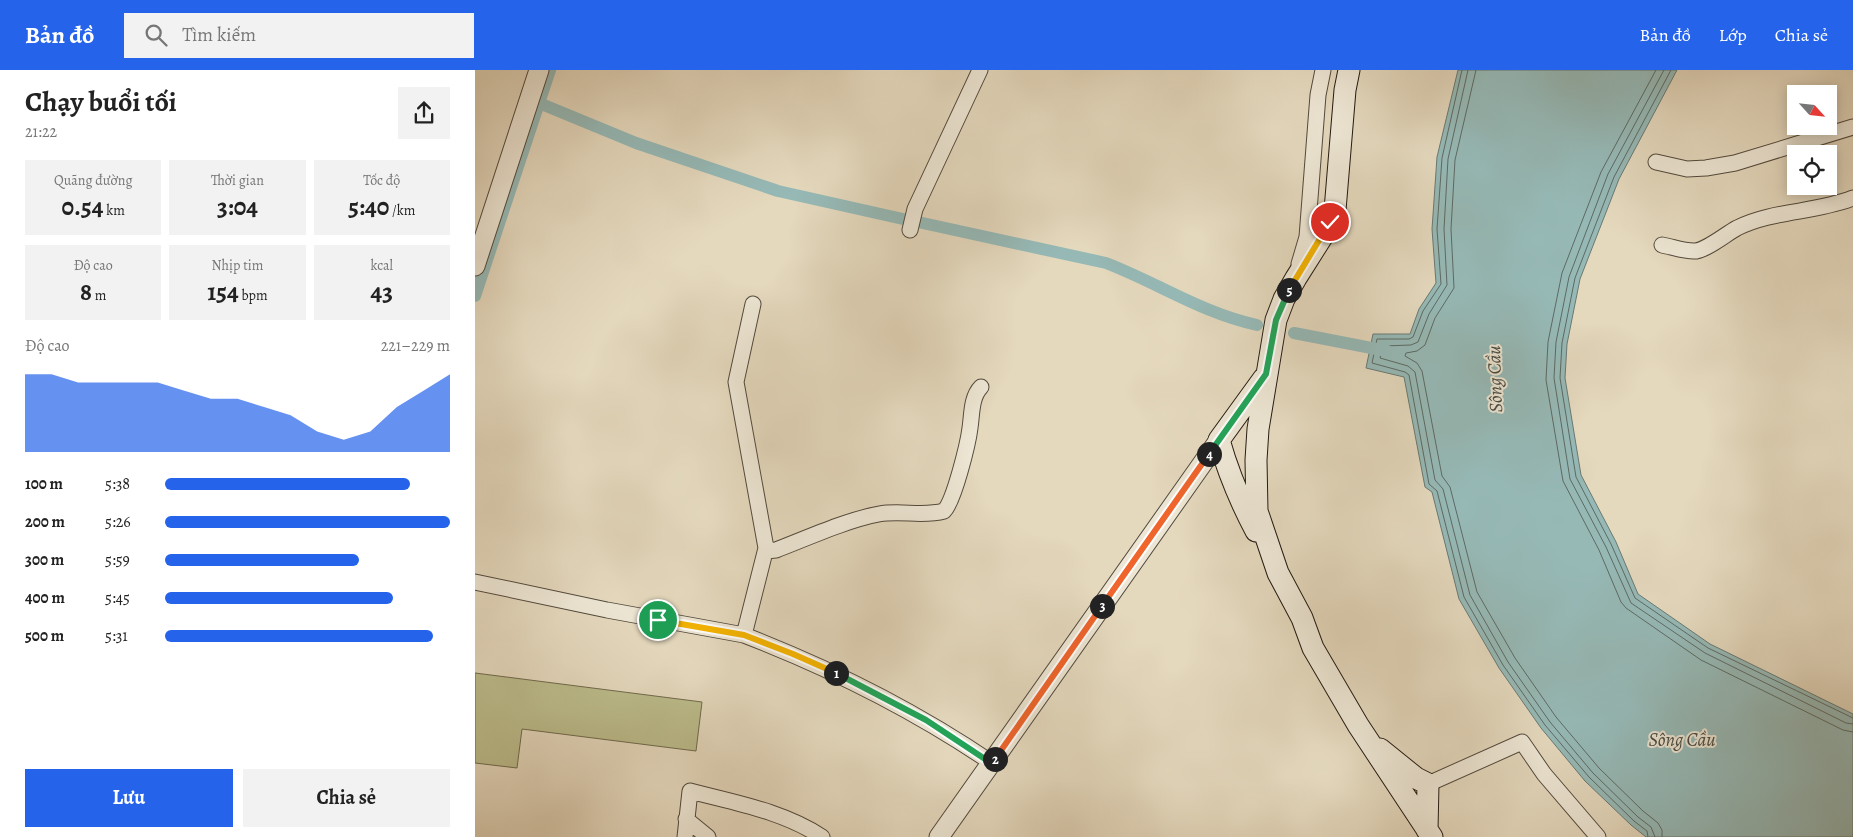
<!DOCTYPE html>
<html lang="vi">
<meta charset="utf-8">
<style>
:root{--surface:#fff;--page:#f2f2f2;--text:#222;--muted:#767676;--accent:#2563eb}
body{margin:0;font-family:Alegreya,serif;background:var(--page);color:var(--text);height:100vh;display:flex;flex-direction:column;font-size:19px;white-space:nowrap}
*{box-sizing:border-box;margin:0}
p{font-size:16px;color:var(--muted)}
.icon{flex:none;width:28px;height:28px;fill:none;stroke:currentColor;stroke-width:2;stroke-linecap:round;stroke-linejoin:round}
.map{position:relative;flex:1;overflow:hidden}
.drawer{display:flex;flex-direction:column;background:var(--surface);width:475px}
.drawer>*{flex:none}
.needle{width:32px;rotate:117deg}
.tools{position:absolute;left:1312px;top:15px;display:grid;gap:10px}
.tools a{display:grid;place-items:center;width:50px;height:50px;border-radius:0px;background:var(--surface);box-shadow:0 2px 12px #0003;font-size:25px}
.pin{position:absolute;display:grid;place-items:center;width:42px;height:42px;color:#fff;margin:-21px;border:2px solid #fff;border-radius:50%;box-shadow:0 1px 5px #0007}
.km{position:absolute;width:25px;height:25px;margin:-12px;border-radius:50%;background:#222;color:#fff;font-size:14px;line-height:25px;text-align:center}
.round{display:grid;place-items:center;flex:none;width:52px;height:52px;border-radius:0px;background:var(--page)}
.headline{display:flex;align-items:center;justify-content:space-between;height:85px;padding:0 25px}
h1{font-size:28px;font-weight:700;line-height:38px}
.stats{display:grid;grid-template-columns:repeat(3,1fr);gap:8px;height:85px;padding:5px 25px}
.stats div{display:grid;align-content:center;border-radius:0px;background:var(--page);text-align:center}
.stats b{font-size:25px;font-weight:700}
.stats small{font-size:14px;font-weight:400}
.stats p{font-size:14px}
.chart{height:140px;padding:10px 25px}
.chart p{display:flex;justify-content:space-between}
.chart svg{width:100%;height:90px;margin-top:5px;fill:var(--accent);opacity:.7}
.action{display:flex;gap:10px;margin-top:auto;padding:10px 25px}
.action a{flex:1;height:58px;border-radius:0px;background:var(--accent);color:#fff;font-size:20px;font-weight:700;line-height:58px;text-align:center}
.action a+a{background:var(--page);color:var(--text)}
ul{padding:0 25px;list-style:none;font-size:16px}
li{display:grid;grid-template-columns:80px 60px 1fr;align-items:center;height:38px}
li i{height:12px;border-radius:6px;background:var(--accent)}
header{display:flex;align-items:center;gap:30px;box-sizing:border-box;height:70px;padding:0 25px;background:var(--accent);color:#fff}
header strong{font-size:24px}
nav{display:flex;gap:28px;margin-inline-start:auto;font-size:18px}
.search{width:350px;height:45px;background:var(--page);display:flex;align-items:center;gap:12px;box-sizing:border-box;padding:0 18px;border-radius:0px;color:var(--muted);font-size:19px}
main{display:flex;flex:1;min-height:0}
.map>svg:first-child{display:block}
.green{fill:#bcbc8c;stroke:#706b4f}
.water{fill:#96b9b6;stroke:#687974}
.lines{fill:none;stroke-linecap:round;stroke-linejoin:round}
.shore{stroke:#5c6a64;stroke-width:1}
.canal{stroke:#96b9b6;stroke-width:12}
.minor-casing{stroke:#534a3d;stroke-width:17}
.tertiary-casing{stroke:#534a3d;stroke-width:21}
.secondary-casing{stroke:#231a12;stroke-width:23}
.minor{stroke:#ede6d4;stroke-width:15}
.tertiary{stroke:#ede6d4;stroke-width:19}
.secondary{stroke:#ede6d4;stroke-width:21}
.split-1-casing{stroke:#fff;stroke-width:10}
.split-2-casing{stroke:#fff;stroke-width:10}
.split-3-casing{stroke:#fff;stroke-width:10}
.split-4-casing{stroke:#fff;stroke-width:10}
.split-5-casing{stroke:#fff;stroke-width:10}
.split-6-casing{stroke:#fff;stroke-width:10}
.split-1{stroke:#f5b400;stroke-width:6}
.split-2{stroke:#22a559;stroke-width:6}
.split-3{stroke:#f0652b;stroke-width:6}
.split-4{stroke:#f0652b;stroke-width:6}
.split-5{stroke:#22a559;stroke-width:6}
.split-6{stroke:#f5b400;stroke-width:6}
.labels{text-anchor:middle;stroke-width:4;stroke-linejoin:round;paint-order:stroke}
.water-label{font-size:19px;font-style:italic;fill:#464a43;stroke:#ede6d4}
</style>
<header>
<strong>Bản đồ</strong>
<div class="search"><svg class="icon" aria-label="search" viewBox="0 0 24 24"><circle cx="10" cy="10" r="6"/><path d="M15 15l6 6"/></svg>Tìm kiếm</div>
<nav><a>Bản đồ</a><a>Lớp</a><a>Chia sẻ</a></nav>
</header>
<main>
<section class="drawer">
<div class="headline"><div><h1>Chạy buổi tối</h1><p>21:22</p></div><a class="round"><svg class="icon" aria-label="share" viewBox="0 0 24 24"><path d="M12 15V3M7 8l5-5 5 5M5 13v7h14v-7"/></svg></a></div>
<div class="stats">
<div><p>Quãng đường</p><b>0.54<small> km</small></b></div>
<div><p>Thời gian</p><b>3:04</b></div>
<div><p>Tốc độ</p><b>5:40<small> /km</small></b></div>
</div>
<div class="stats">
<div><p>Độ cao</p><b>8<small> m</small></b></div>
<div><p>Nhịp tim</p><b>154<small> bpm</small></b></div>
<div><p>kcal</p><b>43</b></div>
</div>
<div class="chart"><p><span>Độ cao</span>221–229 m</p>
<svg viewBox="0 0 160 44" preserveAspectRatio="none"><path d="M0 44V6L10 6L20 10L30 10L40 10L50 10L60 14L70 18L80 18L90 22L100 26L110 34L120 38L130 34L140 22L150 14L160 6V44z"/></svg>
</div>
<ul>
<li><b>100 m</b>5:38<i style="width:86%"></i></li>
<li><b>200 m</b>5:26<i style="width:100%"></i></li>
<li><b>300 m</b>5:59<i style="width:68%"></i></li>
<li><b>400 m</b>5:45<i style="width:80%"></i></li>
<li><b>500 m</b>5:31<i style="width:94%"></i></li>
</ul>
<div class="action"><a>Lưu</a><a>Chia sẻ</a></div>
</section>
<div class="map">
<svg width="1378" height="767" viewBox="0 0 1378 767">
<rect width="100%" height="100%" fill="#e4d8bd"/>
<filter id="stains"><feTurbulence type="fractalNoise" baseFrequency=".004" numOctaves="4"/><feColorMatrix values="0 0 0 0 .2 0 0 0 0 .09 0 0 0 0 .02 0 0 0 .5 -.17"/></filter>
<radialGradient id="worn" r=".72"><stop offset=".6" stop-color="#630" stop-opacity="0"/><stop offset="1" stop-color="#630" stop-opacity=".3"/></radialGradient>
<!-- green -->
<path class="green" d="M0 603 227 632 221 681 47 659 42 698 0 693Z"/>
<!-- water -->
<path class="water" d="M983 0H1202L1144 109 1105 209 1092 274 1090 308 1106 405 1141 472 1163 524 1235 574 1378 644V767H1171L1156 755 1110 711 1066 658 1024 598 984 529 957 422 950 417 929 307 891 298 898 264H935L944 239 961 213 957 159 962 87Z"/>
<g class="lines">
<!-- shore -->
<path class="shore" d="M987 0 967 88 962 159 966 214 948 241 938 267 934 269H902L897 293 930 302 934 305 954 414 962 421 989 527 1028 595 1070 655 1114 707 1159 751 1172 761 1173 767
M993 0 973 89 969 159 972 215 954 244 943 272 936 275 908 276 905 288 933 296 940 302 960 410 968 419 995 525 1033 592 1075 652 1118 703 1163 747 1176 757 1180 767
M1001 0 980 90 976 159 979 218 960 248 950 275 942 281 931 283 930 286 942 293 947 301 967 406 975 417 1002 522 1040 588 1081 647 1124 698 1168 741 1183 753 1187 760V767
M1181 0 1126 102 1087 203 1073 272 1071 310 1088 411 1124 480 1146 532 1151 538 1226 590 1368 660 1378 662
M1189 0 1133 104 1094 207 1081 272 1079 308 1095 409 1131 477 1156 533 1230 583 1371 653 1378 654
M1196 0 1139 107 1100 208 1087 273 1085 308 1101 407 1136 474 1160 528 1233 578 1378 648"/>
<!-- canal -->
<path class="canal" d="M64 33 161 73 303 121 428 149
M443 152 631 193C683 213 727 243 782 255
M0 226 75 0
M819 263 912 281"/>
<defs>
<path id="minor" d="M1181 92 1212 99 1231 98 1260 93 1378 57
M435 160 440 139 505 0
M1187 175C1198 177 1211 182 1221 181 1233 179 1251 164 1262 158 1298 140 1340 143 1378 128
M824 194 832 167 843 25 848 0
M278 234 261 312 291 478 269 565C357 599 439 640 517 693
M291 481 301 480C332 468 372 450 404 444 426 440 448 447 469 441 479 431 493 374 495 358 497 345 496 327 506 317
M0 512 132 540 269 565
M953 714 1047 672 1069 704 1123 767
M211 749 233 767
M210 767 215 721C260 733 308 741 347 767"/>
<path id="tertiary" d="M0 196 64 0
M464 767 744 370"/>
<path id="secondary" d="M874 0 870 20 860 140 852 159 821 208 809 229 801 250 783 359 781 390 782 441 803 503 827 548 838 578 883 655 957 767
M781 461C765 431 753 402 744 370L789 308
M905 679 941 708 953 714 952 760"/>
</defs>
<!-- minor casing -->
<use href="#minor" class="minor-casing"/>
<!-- tertiary casing -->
<use href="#tertiary" class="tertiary-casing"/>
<!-- secondary casing -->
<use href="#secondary" class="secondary-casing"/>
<!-- minor -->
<use href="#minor" class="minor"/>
<!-- tertiary -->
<use href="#tertiary" class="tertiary"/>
<!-- secondary -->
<use href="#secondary" class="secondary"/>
</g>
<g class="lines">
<defs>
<path id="split-1" d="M183 550 269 565 318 584 361 603"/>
<path id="split-2" d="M361 603 451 650 516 693 520 689"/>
<path id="split-3" d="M520 689 627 536"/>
<path id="split-4" d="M627 536 734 384"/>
<path id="split-5" d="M734 384 791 304 801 250 814 220"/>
<path id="split-6" d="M814 220 855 152"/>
</defs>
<!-- split-1 casing -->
<use href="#split-1" class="split-1-casing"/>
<!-- split-2 casing -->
<use href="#split-2" class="split-2-casing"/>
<!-- split-3 casing -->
<use href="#split-3" class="split-3-casing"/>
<!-- split-4 casing -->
<use href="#split-4" class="split-4-casing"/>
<!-- split-5 casing -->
<use href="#split-5" class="split-5-casing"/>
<!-- split-6 casing -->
<use href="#split-6" class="split-6-casing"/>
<!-- split-1 -->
<use href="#split-1" class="split-1"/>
<!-- split-2 -->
<use href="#split-2" class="split-2"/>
<!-- split-3 -->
<use href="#split-3" class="split-3"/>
<!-- split-4 -->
<use href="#split-4" class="split-4"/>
<!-- split-5 -->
<use href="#split-5" class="split-5"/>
<!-- split-6 -->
<use href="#split-6" class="split-6"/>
</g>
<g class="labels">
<!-- water labels -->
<g class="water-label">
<text transform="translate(1019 309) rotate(-92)" y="7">Sông Cầu</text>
<text x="1207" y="676">Sông Cầu</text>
</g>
</g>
<rect width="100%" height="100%" filter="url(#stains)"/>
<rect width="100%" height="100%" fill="url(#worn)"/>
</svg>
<div class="tools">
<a><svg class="needle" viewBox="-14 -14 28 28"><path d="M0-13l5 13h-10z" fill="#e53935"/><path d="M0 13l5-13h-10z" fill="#767676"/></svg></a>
<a><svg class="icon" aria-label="locate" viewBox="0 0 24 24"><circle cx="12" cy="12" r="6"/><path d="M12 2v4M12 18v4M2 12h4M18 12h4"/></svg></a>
</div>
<div class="pin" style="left:183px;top:550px;background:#1e9e55"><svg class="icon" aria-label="arrive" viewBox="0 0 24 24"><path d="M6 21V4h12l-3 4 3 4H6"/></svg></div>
<div class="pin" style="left:855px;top:152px;background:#d93025"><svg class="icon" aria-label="check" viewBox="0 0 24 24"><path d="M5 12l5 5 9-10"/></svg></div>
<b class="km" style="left:361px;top:603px">1</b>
<b class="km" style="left:520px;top:689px">2</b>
<b class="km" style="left:627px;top:536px">3</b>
<b class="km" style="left:734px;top:384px">4</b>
<b class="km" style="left:814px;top:220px">5</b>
</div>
</main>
